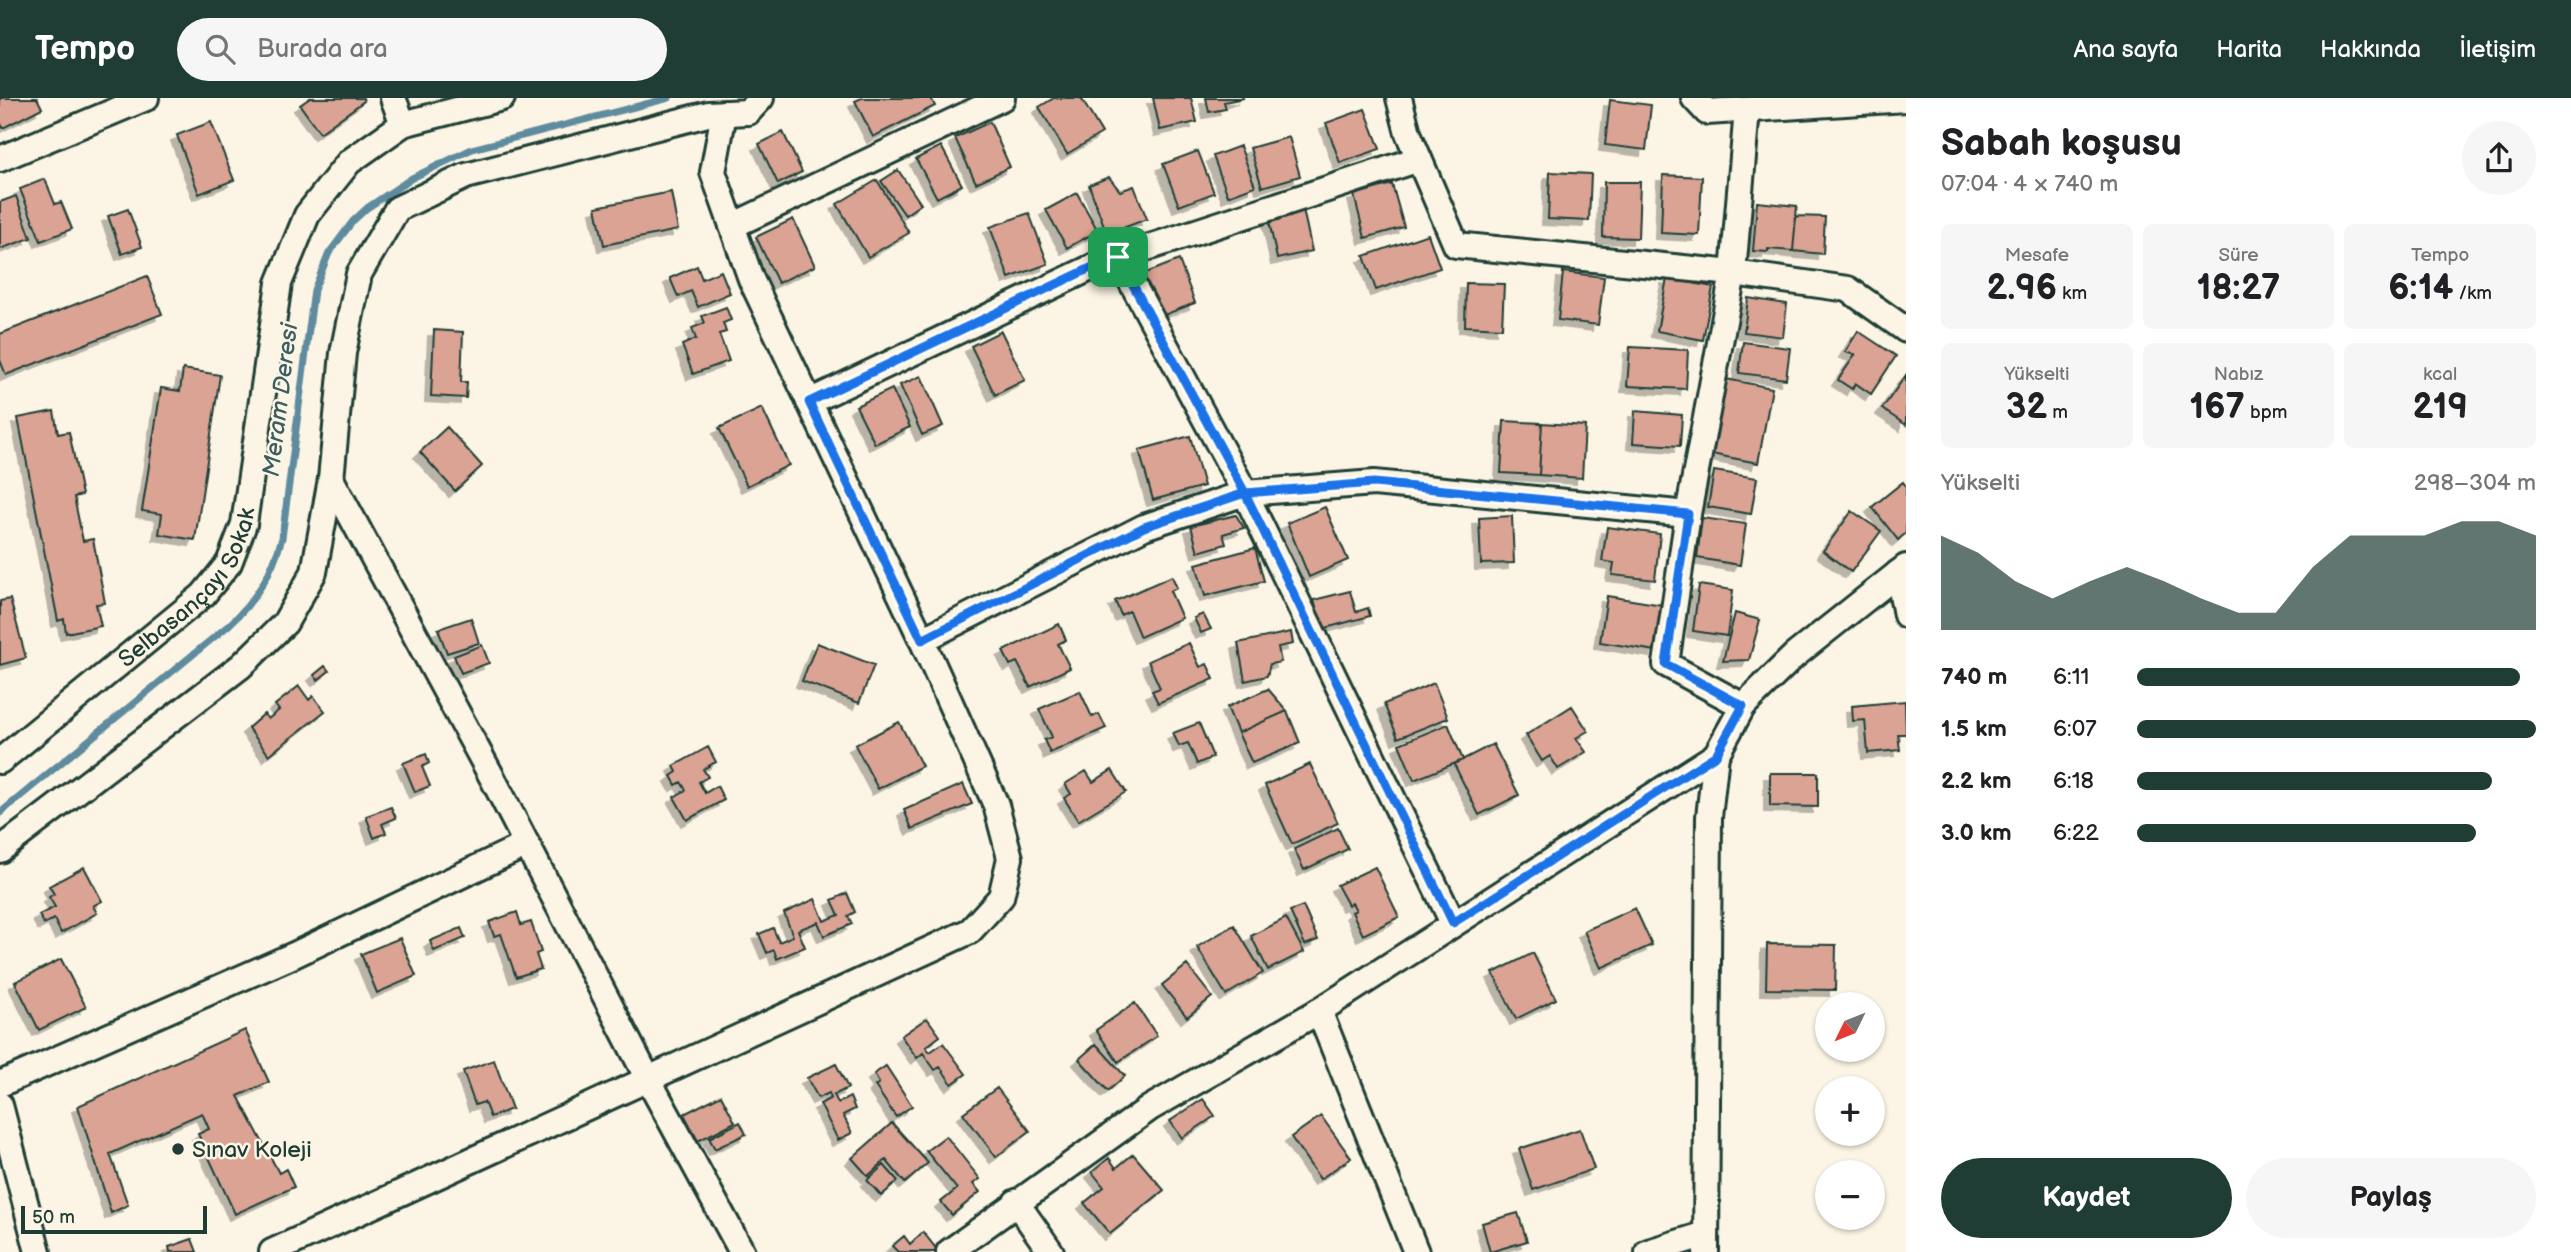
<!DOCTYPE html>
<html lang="tr">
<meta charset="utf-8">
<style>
:root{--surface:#fff;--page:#f6f6f6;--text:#202124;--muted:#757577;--accent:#1f3d34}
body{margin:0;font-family:"Balsamiq Sans",sans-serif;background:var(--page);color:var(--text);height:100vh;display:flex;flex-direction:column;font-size:26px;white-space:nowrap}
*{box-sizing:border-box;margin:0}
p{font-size:23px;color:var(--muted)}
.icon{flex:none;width:38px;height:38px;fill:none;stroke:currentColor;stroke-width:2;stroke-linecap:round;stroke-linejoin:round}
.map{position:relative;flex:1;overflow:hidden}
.sheet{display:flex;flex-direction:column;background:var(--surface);width:665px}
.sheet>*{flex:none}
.needle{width:46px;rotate:227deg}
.controls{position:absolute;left:1815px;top:894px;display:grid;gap:14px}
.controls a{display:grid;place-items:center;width:70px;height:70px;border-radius:50%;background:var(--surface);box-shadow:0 2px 5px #0004;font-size:35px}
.scale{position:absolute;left:21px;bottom:18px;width:186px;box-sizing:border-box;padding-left:7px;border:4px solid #1f3d34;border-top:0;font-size:19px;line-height:24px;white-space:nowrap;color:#1f3d34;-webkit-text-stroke:5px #fcf5e5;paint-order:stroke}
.pin{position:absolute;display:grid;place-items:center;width:60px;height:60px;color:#fff;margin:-30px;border-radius:14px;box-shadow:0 4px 10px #0006}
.round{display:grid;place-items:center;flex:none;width:74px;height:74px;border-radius:37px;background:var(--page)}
.headline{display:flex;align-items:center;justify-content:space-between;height:119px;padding:0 35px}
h1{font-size:38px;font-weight:800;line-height:52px}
.metrics{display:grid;grid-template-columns:repeat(3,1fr);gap:10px;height:119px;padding:7px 35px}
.metrics div{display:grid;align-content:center;border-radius:10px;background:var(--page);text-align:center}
.metrics b{font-size:35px;font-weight:800}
.metrics small{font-size:19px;font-weight:400}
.metrics p{font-size:19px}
.chart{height:196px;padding:14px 35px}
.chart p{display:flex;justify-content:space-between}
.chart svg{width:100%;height:126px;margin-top:7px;fill:var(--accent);opacity:.7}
.action{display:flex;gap:14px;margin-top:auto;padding:14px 35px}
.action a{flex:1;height:80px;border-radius:42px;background:var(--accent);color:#fff;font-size:28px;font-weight:800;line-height:80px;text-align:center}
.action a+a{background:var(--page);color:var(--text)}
ul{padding:0 35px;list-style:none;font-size:23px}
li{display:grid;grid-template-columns:112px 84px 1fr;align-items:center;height:52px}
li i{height:18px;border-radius:9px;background:var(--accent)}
header{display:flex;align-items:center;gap:42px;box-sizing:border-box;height:98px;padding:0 35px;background:var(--accent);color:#fff}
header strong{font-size:33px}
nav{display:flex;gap:38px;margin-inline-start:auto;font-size:24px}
.search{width:490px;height:63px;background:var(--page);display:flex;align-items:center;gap:18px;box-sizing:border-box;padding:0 24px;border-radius:38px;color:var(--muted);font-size:26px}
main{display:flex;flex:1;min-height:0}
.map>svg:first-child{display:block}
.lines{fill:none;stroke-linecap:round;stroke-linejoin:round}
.stream{stroke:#5f8b9f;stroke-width:7}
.building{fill:#dba394;stroke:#1f3d34;stroke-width:2;filter:url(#shadow)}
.minor-casing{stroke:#1f3d34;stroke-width:30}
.minor{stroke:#fcf5e5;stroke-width:24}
.route-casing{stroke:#fff;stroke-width:14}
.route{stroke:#1a73e8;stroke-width:9}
.poi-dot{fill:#1f3d34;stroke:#fcf5e5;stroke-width:2.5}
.labels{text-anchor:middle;stroke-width:5;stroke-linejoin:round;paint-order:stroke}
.street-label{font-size:23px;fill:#1f3d34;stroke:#fcf5e5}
.poi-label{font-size:23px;fill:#1f3d34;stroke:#fcf5e5;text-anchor:start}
.water-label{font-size:24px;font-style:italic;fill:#3a5e61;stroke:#fcf5e5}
</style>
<header>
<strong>Tempo</strong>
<div class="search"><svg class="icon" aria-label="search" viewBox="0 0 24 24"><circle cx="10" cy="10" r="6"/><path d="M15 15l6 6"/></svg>Burada ara</div>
<nav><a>Ana sayfa</a><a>Harita</a><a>Hakkında</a><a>İletişim</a></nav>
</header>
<main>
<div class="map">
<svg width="1906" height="1154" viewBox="0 0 1906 1154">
<defs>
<filter id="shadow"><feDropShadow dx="-6" dy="6" stdDeviation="0" flood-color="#0004"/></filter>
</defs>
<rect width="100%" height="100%" fill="#fcf5e5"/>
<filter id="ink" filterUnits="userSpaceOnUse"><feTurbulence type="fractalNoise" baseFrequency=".0143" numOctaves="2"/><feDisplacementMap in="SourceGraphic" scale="14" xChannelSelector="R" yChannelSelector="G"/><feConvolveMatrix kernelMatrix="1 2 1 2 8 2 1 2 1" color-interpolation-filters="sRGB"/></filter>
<g filter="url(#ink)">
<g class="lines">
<!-- stream -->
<path class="stream" d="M0 715 229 527C256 502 272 475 282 440L314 192 329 155 353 123 367 110 412 80 472 51 669 0"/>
</g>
<!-- building -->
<path class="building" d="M0 0H37L42 10 3 30 0 24Z
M310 0H363L364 3 320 35 300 7Z
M862 0H931L935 8 873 39 855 3Z
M1054 0H1081L1102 35 1067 56 1039 9Z
M1153 0H1191L1197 24 1160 32Z
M1206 0H1244L1224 4 1226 11 1209 14Z
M1610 2 1651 7 1646 52 1605 47Z
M1365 11 1380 51 1340 65 1326 25Z
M211 24 234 82 199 96 177 37Z
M990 24 1010 69 976 85 955 40Z
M783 34 802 74 778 86 759 46Z
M1289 39 1300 78 1262 89 1250 50Z
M941 48 962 87 937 100 916 61Z
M1240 48 1255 88 1228 98 1213 58Z
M1198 53 1214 95 1179 108 1163 66Z
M898 72 921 106 905 117 881 83Z
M1550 74 1591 76 1589 123 1548 121Z
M1663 77 1702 79 1699 137 1661 135Z
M1109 79 1120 93 1134 88 1147 121 1107 136 1089 87Z
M45 81 55 106 61 104 72 131 41 143 20 91Z
M877 82 909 135 868 159 837 106Z
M1604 84H1640L1638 140 1603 139Z
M1392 86 1404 129 1365 140 1354 97Z
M671 94 678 132 604 147 596 109Z
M1077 95 1098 133 1067 150 1046 112Z
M16 98 31 140 0 151V104Z
M1757 104 1797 108 1793 153 1768 151V154L1753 153Z
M128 111 142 149 122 156 108 118Z
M1303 111 1312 153 1277 161 1268 118Z
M1029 115 1048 166 1009 180 990 129Z
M1796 118 1825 119 1823 156 1793 153Z
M793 121 815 168 778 185 756 139Z
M1428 136 1440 170 1376 192 1364 158Z
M1179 162 1195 205 1159 219 1143 176Z
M697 168 702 181 721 173 730 195 698 209 691 193 678 199 670 180Z
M1563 174 1604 179 1598 227 1558 222Z
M147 178 162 216 6 277 0 262V236Z
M1667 180 1713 189 1703 242 1657 233Z
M1466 185 1504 186 1502 230 1465 228Z
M1748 200 1787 206 1783 239 1744 234Z
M726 209 731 222 723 225 726 234 719 236 729 263 693 276 682 247 696 241 692 230 705 225 702 218Z
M434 232 463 234 461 284H467L466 300 431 298Z
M1001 233 1025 282 995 297 971 248Z
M1858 233 1896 258 1871 296 1855 285 1852 291 1838 282 1855 257 1845 254Z
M1743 244 1790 250 1786 281 1739 275Z
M1630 249 1688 252 1686 291 1627 288Z
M183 271 220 277 195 442 159 436 162 416 142 413 161 290 180 293Z
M1906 277V327L1882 311Z
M921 278 943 328 922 337 900 287Z
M1726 281 1772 290 1758 365 1711 356Z
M892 291 910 329 875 346 856 308Z
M762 310 789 367 747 388 719 330Z
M54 313 58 336 69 334 82 397 74 399 83 443 93 441 105 505 96 506 101 528 66 535 64 521 58 523 18 320Z
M1635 313 1682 317 1680 348 1633 345Z
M1504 323 1542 325 1539 377 1501 375Z
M1542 325 1585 328 1582 380 1539 377Z
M447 329 482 368 455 393 420 354Z
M1190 338 1204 388 1153 402 1139 352Z
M1714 373 1757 380 1751 416 1708 409Z
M1903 384 1906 388V435L1898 442 1872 409Z
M1325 409 1348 462 1309 479 1287 425Z
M1852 413 1881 433 1851 474 1823 453Z
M1236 417 1244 430 1223 436 1226 446 1198 454 1191 428Z
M1512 418 1514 465 1481 466 1479 420Z
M1702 420 1746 426 1740 467 1697 460Z
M1607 429 1660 436 1655 482 1612 477 1614 465 1602 463Z
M1255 450 1264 483 1205 498 1196 466Z
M1172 478 1177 490 1170 493 1182 520 1140 539 1129 513 1121 517 1115 503Z
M1699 487 1733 492 1727 538 1693 533Z
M1350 493 1356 514 1368 510 1370 518 1322 531 1314 502Z
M1607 498 1663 507 1656 553 1600 544Z
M10 501 26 560 0 567V503Z
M1735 515 1760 522 1749 562 1723 563Z
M1203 516 1211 531 1201 535 1194 520Z
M471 520 479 545 447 555 438 531Z
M1059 526 1066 542 1058 546 1070 570 1030 589 1017 564 1010 567 1003 553Z
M1291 534 1293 546 1278 549 1281 564 1270 566 1267 578 1245 583 1238 545Z
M817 545 874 567 859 605 802 583Z
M1189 545 1200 569 1207 566 1214 581 1158 605 1152 593 1160 590 1148 563Z
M482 547 489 565 461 575 454 558Z
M325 568 329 573 318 582 314 577Z
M1434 585 1448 620 1398 640 1384 606Z
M299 588 309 602 313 598 325 613 269 657 248 630 264 616 268 621 279 612 275 607Z
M1268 591 1287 613 1238 635 1227 609Z
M1080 593 1092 619 1099 616 1106 630 1050 655 1044 642 1052 639 1039 611Z
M1905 603 1906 636H1898L1900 652 1868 655 1865 622 1853 623 1852 608Z
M1572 608 1588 633 1576 640 1586 654 1558 671 1550 658 1542 663 1526 637Z
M1287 613 1300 645 1252 665 1238 635Z
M899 624 922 668 878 691 855 647Z
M1199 625 1213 659 1197 666 1188 645 1179 648 1173 635Z
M1448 626 1463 662 1414 682 1399 646Z
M1493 646 1519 697 1479 717 1454 666Z
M708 649 716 664 703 671 708 679 699 684 705 695 717 688 724 702 687 722 674 699 686 692 681 684 676 687 671 678 677 674 674 668Z
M426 656 429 665 422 669 430 688 415 694 403 665Z
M1310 666 1338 725 1292 746 1265 687Z
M1112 672 1126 694 1078 723 1064 700 1071 696 1065 686 1086 673 1093 684Z
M1770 675H1818V709L1770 708Z
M963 686 972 706 912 731 904 712Z
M391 709 396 720 382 726 386 735 374 740 366 718Z
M1338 730 1348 751 1304 772 1294 751Z
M84 769 102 803 93 808 97 815 61 835 54 821 44 826 39 817 55 809 49 799 54 796 49 788Z
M1375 769 1399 819 1363 837 1352 814 1356 812 1352 805 1348 807 1337 787Z
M847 795 855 814 848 818 852 826 824 838 818 824 798 832 805 849 777 861 774 852 767 855 759 836 773 830 779 844 793 838 784 815 815 801 824 823 839 817 832 802Z
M1303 808 1318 842 1305 847 1290 813Z
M1635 810 1652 847 1601 870 1584 833Z
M517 814 521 827 531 824 541 854 536 856 541 871 516 879 501 836 494 838 489 824Z
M1286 820 1304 854 1268 872 1251 838Z
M1234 827 1263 875 1226 897 1197 849Z
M461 830 465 840 434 853 430 843Z
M400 840 416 878 377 895 361 856Z
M1767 846 1836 847 1835 892 1766 891Z
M1533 855 1556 901 1516 921 1493 875Z
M61 861 86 909 39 932 15 884Z
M1187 867 1212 899 1187 919 1162 887Z
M1135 905 1157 938 1118 964 1096 932Z
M927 920 940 938 926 949 930 954 943 945 966 976 952 986 940 969 935 972 923 955 917 960 901 938Z
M245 932 269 984 238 998 279 1075 286 1071 294 1089 235 1116 198 1036 209 1031 202 1015 110 1056 128 1107 111 1115 78 1008Z
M1096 946 1125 978 1108 993 1079 961Z
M494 962 512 1011 490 1019 484 1004 475 1007 463 973Z
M836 966 848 990 834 997 838 1005 850 999 855 1011 843 1017 852 1035 838 1042 820 1006 831 1000 829 995 818 1000 807 980Z
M886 968 912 1008 896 1019 875 988 879 985 874 976Z
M997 990 1030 1033 996 1059 963 1015Z
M721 997 735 1024 698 1043 684 1016Z
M1203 1001 1215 1018 1182 1040 1170 1023Z
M1321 1018 1351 1060 1320 1081 1291 1039Z
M740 1024 746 1036 715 1051 709 1040Z
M892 1025 928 1065 905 1085 886 1062 868 1078 852 1060Z
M1580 1031 1594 1071 1533 1092 1519 1051Z
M946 1038 980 1081 973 1086 980 1094 952 1117 941 1104 957 1091 926 1053Z
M1133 1056 1164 1092 1110 1136 1084 1105 1104 1089 1092 1074 1109 1060 1116 1070Z
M884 1067 898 1083 881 1098 867 1082Z
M1518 1115 1527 1143 1490 1154 1482 1125Z
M923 1134 938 1153 937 1154H898L892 1148 904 1138 910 1146Z
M192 1141 197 1154H170L169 1149Z"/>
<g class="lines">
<defs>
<g id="minor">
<path d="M393 0 403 26"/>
<path d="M1399 0 1408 35 1456 147 1733 175 1848 191 1906 232"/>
<path d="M1694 0 1707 14 1906 1"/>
<path d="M0 61 146 0"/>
<path d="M732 128 1002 0"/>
<path d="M1118 159 1245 395 1453 825"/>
<path d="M809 304 1101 165 1419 61"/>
<path d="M331 381 493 681 648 981 742 1154"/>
<path d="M1898 475 1906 517"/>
<path d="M922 542 1144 429 1245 395 1374 385 1688 416"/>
<path d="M1743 608 1666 566 1688 416 1733 175 1747 12"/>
<path id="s1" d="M0 663 203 497 229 465 244 426 279 185 307 117 349 64 403 26 502 0"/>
<path d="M0 752 241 568 285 525 314 474 331 381 343 255 359 176 397 111 466 78 708 16 748 14 761 0"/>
<path d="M1319 913 1416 1154"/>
<path d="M0 986 294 857 525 747"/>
<path d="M0 1007 38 1154"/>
<path d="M1016 1104 1051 1154"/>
<path d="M272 1154 970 833 1001 799 1010 760 996 707 922 542 751 181 713 74 724 15"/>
<path d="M949 1154 1150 1010 1319 913 1716 657"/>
<path d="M1648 1154 1706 1136"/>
<path d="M1706 1154 1709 719 1716 657 1743 608 1794 558 1906 469"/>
</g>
</defs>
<!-- minor casing -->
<use href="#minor" class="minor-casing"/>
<!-- minor -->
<use href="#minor" class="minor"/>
</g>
</g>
<g class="lines" filter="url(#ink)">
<defs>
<path id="route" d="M1118 159 1101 165 809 304 922 542 1144 429 1245 395 1453 825 1716 657 1743 608 1666 566 1688 416 1374 385 1245 395 1118 159"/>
</defs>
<!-- route casing -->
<use href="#route" class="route-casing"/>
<!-- route -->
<use href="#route" class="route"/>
</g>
<!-- markers -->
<circle class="poi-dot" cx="178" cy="1051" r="7"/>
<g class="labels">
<!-- street labels -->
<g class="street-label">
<text dy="8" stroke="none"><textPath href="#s1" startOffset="259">Selbasançayı Sokak</textPath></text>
</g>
<!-- poi labels -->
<g class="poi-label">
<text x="192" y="1059">Sınav Koleji</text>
</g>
<!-- water labels -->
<g class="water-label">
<text transform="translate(280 302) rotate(-83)" y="8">Meram Deresi</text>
</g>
</g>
</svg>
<div class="controls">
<a><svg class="needle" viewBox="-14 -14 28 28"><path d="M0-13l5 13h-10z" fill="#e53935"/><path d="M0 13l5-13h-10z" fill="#757577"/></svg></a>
<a>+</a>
<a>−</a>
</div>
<div class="scale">50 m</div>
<div class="pin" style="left:1118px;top:159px;background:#1e9e55"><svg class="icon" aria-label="arrive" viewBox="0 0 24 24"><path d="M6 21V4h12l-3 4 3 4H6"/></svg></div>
</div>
<section class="sheet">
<div class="headline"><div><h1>Sabah koşusu</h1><p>07:04 · 4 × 740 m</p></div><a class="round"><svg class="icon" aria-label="share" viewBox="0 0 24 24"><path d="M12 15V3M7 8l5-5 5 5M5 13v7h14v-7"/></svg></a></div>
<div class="metrics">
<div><p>Mesafe</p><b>2.96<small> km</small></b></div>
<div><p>Süre</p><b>18:27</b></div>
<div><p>Tempo</p><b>6:14<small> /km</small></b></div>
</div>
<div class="metrics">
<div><p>Yükselti</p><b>32<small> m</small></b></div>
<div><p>Nabız</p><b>167<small> bpm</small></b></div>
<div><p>kcal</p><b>219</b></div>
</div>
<div class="chart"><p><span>Yükselti</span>298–304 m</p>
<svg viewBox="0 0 160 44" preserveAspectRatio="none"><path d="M0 44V11L10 17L20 27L30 33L40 27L50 22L60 27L70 33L80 38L90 38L100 22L110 11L120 11L130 11L140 6L150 6L160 11V44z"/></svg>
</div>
<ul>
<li><b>740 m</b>6:11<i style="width:96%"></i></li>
<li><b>1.5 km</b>6:07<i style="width:100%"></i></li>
<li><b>2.2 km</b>6:18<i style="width:89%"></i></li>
<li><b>3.0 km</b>6:22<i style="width:85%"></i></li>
</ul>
<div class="action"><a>Kaydet</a><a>Paylaş</a></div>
</section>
</main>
